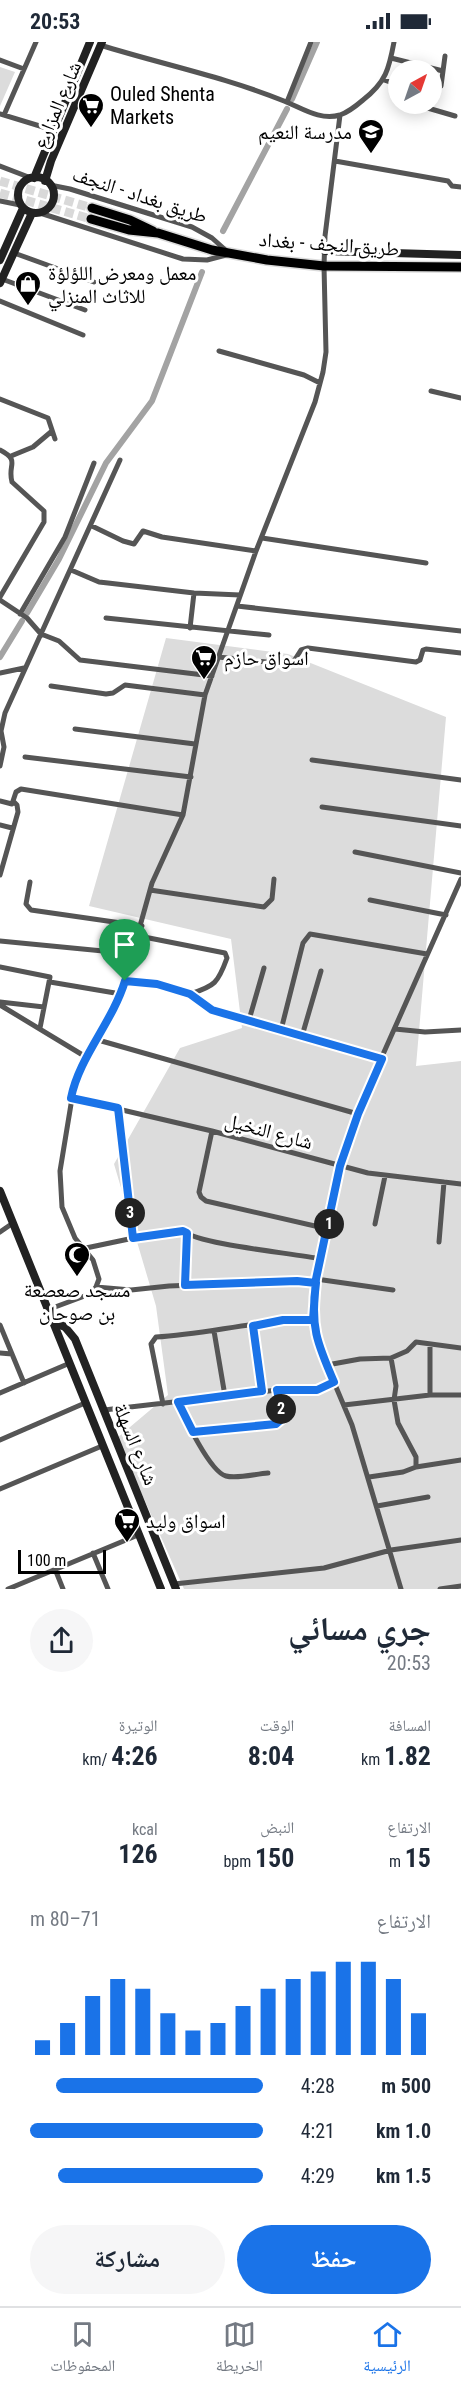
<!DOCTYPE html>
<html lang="ar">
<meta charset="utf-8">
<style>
:root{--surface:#fff;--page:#f6f6f7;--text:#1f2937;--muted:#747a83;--line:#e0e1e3;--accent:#1a73e8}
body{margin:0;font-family:"Roboto Condensed","Noto Naskh Arabic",sans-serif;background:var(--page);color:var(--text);direction:rtl;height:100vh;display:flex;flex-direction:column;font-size:22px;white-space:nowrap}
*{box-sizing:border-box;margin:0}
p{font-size:20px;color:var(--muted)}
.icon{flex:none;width:33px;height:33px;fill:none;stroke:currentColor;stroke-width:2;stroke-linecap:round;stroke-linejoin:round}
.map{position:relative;height:1547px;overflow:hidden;direction:ltr}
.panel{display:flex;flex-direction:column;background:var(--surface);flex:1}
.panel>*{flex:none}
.needle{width:39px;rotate:40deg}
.tools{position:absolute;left:388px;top:18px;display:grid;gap:12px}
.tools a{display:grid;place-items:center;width:54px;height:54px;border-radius:50%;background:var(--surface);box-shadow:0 3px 15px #0003;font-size:30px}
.scale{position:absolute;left:18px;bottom:15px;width:88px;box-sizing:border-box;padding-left:6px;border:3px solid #000;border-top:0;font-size:16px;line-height:21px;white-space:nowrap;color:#000;-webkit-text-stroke:4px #fff;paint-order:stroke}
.pin{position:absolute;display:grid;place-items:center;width:51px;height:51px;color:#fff;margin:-62px -26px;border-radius:50% 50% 50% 0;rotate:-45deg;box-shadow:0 0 6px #0007}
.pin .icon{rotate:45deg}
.km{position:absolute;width:30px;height:30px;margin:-15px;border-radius:50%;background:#222;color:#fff;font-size:16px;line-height:30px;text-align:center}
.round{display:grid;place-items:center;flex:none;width:63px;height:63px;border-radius:32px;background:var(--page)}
.summary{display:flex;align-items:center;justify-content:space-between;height:102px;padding:0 30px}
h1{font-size:33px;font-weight:700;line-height:45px}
.metrics{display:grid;grid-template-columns:repeat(3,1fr);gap:9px;height:102px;padding:6px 30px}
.metrics div{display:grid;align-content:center}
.metrics b{font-size:26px;font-weight:700}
.metrics small{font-size:16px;font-weight:400}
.metrics p{font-size:16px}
.chart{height:168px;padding:12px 30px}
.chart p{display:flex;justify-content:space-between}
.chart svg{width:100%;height:108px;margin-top:6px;stroke:var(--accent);stroke-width:6}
.primary-button{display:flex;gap:12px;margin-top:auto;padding:12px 30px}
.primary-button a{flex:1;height:69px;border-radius:36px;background:var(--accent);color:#fff;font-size:24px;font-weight:700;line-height:69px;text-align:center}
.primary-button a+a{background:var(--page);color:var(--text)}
ul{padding:0 30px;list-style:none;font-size:20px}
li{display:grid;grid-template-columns:96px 72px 1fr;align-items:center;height:45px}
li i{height:15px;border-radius:8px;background:var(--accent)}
.status{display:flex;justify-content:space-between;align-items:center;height:42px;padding:0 30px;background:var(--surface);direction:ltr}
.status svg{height:16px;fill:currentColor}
.dock{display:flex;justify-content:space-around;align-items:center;height:84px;border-top:2px solid var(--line);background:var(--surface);font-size:16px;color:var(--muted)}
.dock a{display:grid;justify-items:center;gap:3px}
.dock .on{color:var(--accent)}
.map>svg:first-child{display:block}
.green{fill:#dcdcdc}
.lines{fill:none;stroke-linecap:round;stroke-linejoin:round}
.canal{stroke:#a3a3a3;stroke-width:6}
.primary-tunnel{stroke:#d9d9d9;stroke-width:9;stroke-dasharray:9 4.5;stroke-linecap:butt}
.primary-casing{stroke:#dbdbdb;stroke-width:12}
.street{stroke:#555;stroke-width:5}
.secondary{stroke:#222;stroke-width:8}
.primary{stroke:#000;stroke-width:9}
.route-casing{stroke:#fff;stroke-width:12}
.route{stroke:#1a73e8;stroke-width:8}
.labels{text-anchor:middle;stroke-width:6;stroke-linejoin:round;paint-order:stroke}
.poi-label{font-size:20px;fill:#000;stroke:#fff;text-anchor:start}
.street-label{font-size:20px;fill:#000;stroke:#fff}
</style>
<div class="status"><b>20:53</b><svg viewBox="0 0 49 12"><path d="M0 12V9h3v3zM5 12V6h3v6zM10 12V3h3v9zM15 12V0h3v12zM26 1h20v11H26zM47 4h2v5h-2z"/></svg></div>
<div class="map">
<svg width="461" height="1547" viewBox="0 0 461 1547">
<rect width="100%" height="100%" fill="#fff"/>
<!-- green -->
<path class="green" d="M0 25 15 30 0 64Z
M166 596 288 612 446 675 416 1024 461 1019V1547H184L117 1396 168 1353 156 1264 114 1122 180 1006 242 986 231 897 89 864Z"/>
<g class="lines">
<!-- canal -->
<path class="canal" d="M292 57 317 0
M223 189 287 67
M27 571 59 517 106 421 152 359 202 230
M0 615 22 579"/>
<!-- primary-tunnel -->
<path class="primary-tunnel" d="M0 139 92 166
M0 151 91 177"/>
<defs>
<path id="primary" d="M92 166 130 178 153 189
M91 177 129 188 158 191 212 208 267 218 324 224 461 225"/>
</defs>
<!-- primary casing -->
<use href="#primary" class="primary-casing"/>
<!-- street -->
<path class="street" d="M100 3C161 22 225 35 284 59 302 66 320 79 340 73 349 70 356 64 363 58 386 40 389 27 394 0
M391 16 443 29
M0 18 24 27
M384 38 399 43
M441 44 445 14
M287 60 311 0
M414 62 455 74
M0 72 53 88
M4 73 36 0
M335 119 448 139 452 144 461 145
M0 124 31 136
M0 159 20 163
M40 171 183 217 207 218 230 212 212 196 192 185 70 147 50 143
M14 211 94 240
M2 237 85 268
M0 259 83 293
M219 309 304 333 320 341
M431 349 461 356
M0 357 48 376 55 397
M0 408C21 419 7 422 12 440L44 469V480L0 555
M11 414 33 405 52 389
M92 484 123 499 134 502 143 489 162 495 256 509
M262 496 426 521
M71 528 99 540 108 541 194 551 240 553
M0 558 27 576 41 592 59 599 80 618 212 634
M237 564 461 589
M20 572 65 495 94 421
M106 576 269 593
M190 586 194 551
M218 615 287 622 294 619 301 608 308 606 416 620 420 618 423 608 426 607 461 611
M0 631 24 626
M51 644 106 652 113 651 125 643 205 653
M75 687 195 702
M25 715 191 735
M312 718 461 738
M0 724 4 705 1 689 5 671 120 418
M0 759 12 762 16 750 21 747 183 773
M322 765 461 784
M0 783 12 786
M355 810 461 831
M0 833 18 770 17 763 14 760
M30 840 26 862 31 868 142 884
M150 848 264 865 272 857 274 837
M370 858 446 873
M139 894 225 911 227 916C218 941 215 944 190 952
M0 899 134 912
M0 925 50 935 40 986
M125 939 157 942 190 952 212 968 382 1017
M50 940 121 952
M0 960 44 965
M0 963 86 1015
M249 978 264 926
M395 987 425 990 461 988
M281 988 303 901 310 892 427 912
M302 994 321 929
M98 998 358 1072
M71 1056 212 1089 368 1131 461 1142
M118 1066 133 1196
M212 1089 199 1150 201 1155 206 1159 328 1187
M375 1182 385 1134
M0 1190 13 1181
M439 1200 444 1140
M86 1206 148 1193 183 1189C201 1203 292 1211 321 1217
M316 1237 393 1248
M185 1243 188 1194
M96 1245 131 1248 169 1244 297 1239 316 1241
M47 1268 90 1252 96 1245 99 1237 93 1218 75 1196 62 1165 60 1129 74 1044 86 1015 104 988 121 952 152 841 183 773 205 653 256 509 315 360 323 330 326 310 324 224 325 194 340 73
M0 1283 24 1341
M253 1284 262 1349
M214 1289 225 1354
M0 1311 12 1312
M391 1316 407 1309 416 1300 461 1306
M327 1323 360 1317 391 1316 396 1344 394 1358 398 1381 416 1415V1425L403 1430 369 1435
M0 1351 70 1321
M430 1353V1302
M178 1360C184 1375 210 1430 226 1434 237 1437 255 1432 268 1431
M163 1362 151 1302 156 1295C209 1292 260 1277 313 1278
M344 1363 430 1353H461
M104 1368 277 1348H317L334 1340
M193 1390 276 1382 283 1376 277 1348
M0 1398 85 1361
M416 1425 461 1418
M0 1447 102 1404
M377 1464 428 1455
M93 1511 108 1547
M55 1527 63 1547
M174 1542 324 1526 391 1508 461 1498
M8 1547 138 1493
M401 1547 352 1383 320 1307 314 1287 312 1267 316 1237 340 1123 349 1097 368 1046 461 837
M440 1547 461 1544"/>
<!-- secondary -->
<path class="secondary" d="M18 153a18 18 0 1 1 36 0a18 18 0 1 1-36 0Z
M34 136 90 0
M45 139 51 119 102 0
M325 209 461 213
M0 218 23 166
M0 241 32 171
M0 1149 161 1547
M52 1279 65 1285 75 1297 176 1547"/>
<!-- primary -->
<use href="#primary" class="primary"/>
</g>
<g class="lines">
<defs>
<path id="route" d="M125 939 157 942 190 952 212 968 382 1017 358 1072 340 1124 316 1237 313 1278H283L253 1284 262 1349 178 1360 193 1390 276 1382 283 1376 277 1348H317L334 1340C317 1301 310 1284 316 1241L297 1239 185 1243 187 1191 183 1189 133 1196 118 1066 71 1056C79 1015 112 981 125 939"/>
</defs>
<!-- route casing -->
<use href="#route" class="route-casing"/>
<!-- route -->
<use href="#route" class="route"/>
</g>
<!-- icons -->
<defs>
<symbol id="supermarket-pin" viewBox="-11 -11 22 30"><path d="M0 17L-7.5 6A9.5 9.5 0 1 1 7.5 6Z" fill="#000" stroke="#fff"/><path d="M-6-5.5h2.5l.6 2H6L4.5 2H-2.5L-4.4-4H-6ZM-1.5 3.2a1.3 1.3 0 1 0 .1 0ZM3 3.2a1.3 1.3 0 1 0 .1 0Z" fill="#fff"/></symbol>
<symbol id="school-pin" viewBox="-11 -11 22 30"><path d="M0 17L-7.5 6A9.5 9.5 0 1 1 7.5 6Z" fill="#000" stroke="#fff"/><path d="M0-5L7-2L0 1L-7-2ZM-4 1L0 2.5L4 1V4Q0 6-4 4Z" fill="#fff"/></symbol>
<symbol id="shop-pin" viewBox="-11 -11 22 30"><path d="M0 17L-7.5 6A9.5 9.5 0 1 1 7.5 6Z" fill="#000" stroke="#fff"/><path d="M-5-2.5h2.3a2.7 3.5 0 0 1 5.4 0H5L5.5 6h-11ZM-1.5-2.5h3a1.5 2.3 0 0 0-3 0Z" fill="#fff"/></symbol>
<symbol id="mosque-pin" viewBox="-11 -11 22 30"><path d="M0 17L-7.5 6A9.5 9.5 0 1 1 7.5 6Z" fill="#000" stroke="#fff"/><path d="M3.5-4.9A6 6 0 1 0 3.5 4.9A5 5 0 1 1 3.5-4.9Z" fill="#fff"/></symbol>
</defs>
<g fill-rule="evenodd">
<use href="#supermarket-pin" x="76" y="49" width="30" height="40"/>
<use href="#school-pin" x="356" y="75" width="30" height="40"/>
<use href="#shop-pin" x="13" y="227" width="30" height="40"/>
<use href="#supermarket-pin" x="189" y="601" width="30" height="40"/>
<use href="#mosque-pin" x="62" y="1198" width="30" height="40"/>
<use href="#supermarket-pin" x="112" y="1464" width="30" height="40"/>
</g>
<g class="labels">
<!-- poi labels -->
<g class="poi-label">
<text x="110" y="59">Ouled Shenta<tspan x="110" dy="23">Markets</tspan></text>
<text x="352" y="97" text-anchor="end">مدرسة النعيم</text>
<text x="48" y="238">معمل ومعرض اللؤلؤة<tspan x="48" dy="23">للاثاث المنزلي</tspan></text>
<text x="224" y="623">اسواق حازم</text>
<text x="77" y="1255" text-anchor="middle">مسجد صعصعة<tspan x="77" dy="23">بن صوحان</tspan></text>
<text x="146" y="1486">اسواق وليد</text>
</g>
<!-- street labels -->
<g class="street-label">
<text transform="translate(57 63) rotate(-67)" y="7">شارع المزارع</text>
<text transform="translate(140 153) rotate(18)" y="7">طريق بغداد - النجف</text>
<text transform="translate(329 202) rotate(4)" y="7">طريق النجف - بغداد</text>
<text transform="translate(269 1089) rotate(15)" y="7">شارع النخيل</text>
<text transform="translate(136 1402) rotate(68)" y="7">شارع السهلة</text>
</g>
</g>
</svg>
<div class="tools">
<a><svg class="needle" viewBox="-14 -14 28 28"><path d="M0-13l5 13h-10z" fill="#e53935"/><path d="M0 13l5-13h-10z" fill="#747a83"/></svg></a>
</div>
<div class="scale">100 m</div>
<div class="pin" style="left:125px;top:939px;background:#1e9e55"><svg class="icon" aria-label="arrive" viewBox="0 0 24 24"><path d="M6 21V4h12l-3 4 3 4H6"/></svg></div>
<b class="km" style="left:329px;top:1182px">1</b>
<b class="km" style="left:281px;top:1367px">2</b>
<b class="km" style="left:130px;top:1171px">3</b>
</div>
<section class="panel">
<div class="summary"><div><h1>جري مسائي</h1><p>20:53</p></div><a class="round"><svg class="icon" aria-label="share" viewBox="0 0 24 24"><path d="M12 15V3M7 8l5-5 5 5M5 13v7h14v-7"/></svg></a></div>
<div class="metrics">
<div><p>المسافة</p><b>1.82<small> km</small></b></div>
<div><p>الوقت</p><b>8:04</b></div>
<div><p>الوتيرة</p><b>4:26<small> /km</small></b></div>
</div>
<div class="metrics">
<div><p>الارتفاع</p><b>15<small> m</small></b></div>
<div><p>النبض</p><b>150<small> bpm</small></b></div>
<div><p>kcal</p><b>126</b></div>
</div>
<div class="chart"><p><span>الارتفاع</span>71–80 m</p>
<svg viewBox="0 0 160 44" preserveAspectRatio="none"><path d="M5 44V38M15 44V31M25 44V20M35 44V13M45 44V17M55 44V27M65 44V34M75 44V31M85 44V24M95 44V17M105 44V13M115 44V10M125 44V6M135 44V6M145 44V13M155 44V27"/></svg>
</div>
<ul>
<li><b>500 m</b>4:28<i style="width:89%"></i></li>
<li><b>1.0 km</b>4:21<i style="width:100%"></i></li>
<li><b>1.5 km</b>4:29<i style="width:88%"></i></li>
</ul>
<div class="primary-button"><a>حفظ</a><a>مشاركة</a></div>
</section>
<nav class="dock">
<a class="on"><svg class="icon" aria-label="home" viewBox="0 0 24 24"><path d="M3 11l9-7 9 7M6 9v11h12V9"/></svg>الرئيسية</a>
<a><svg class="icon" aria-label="map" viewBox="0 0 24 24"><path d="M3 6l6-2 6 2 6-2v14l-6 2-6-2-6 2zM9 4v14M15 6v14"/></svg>الخريطة</a>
<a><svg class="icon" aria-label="saved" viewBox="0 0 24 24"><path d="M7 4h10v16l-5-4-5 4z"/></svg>المحفوظات</a>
</nav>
